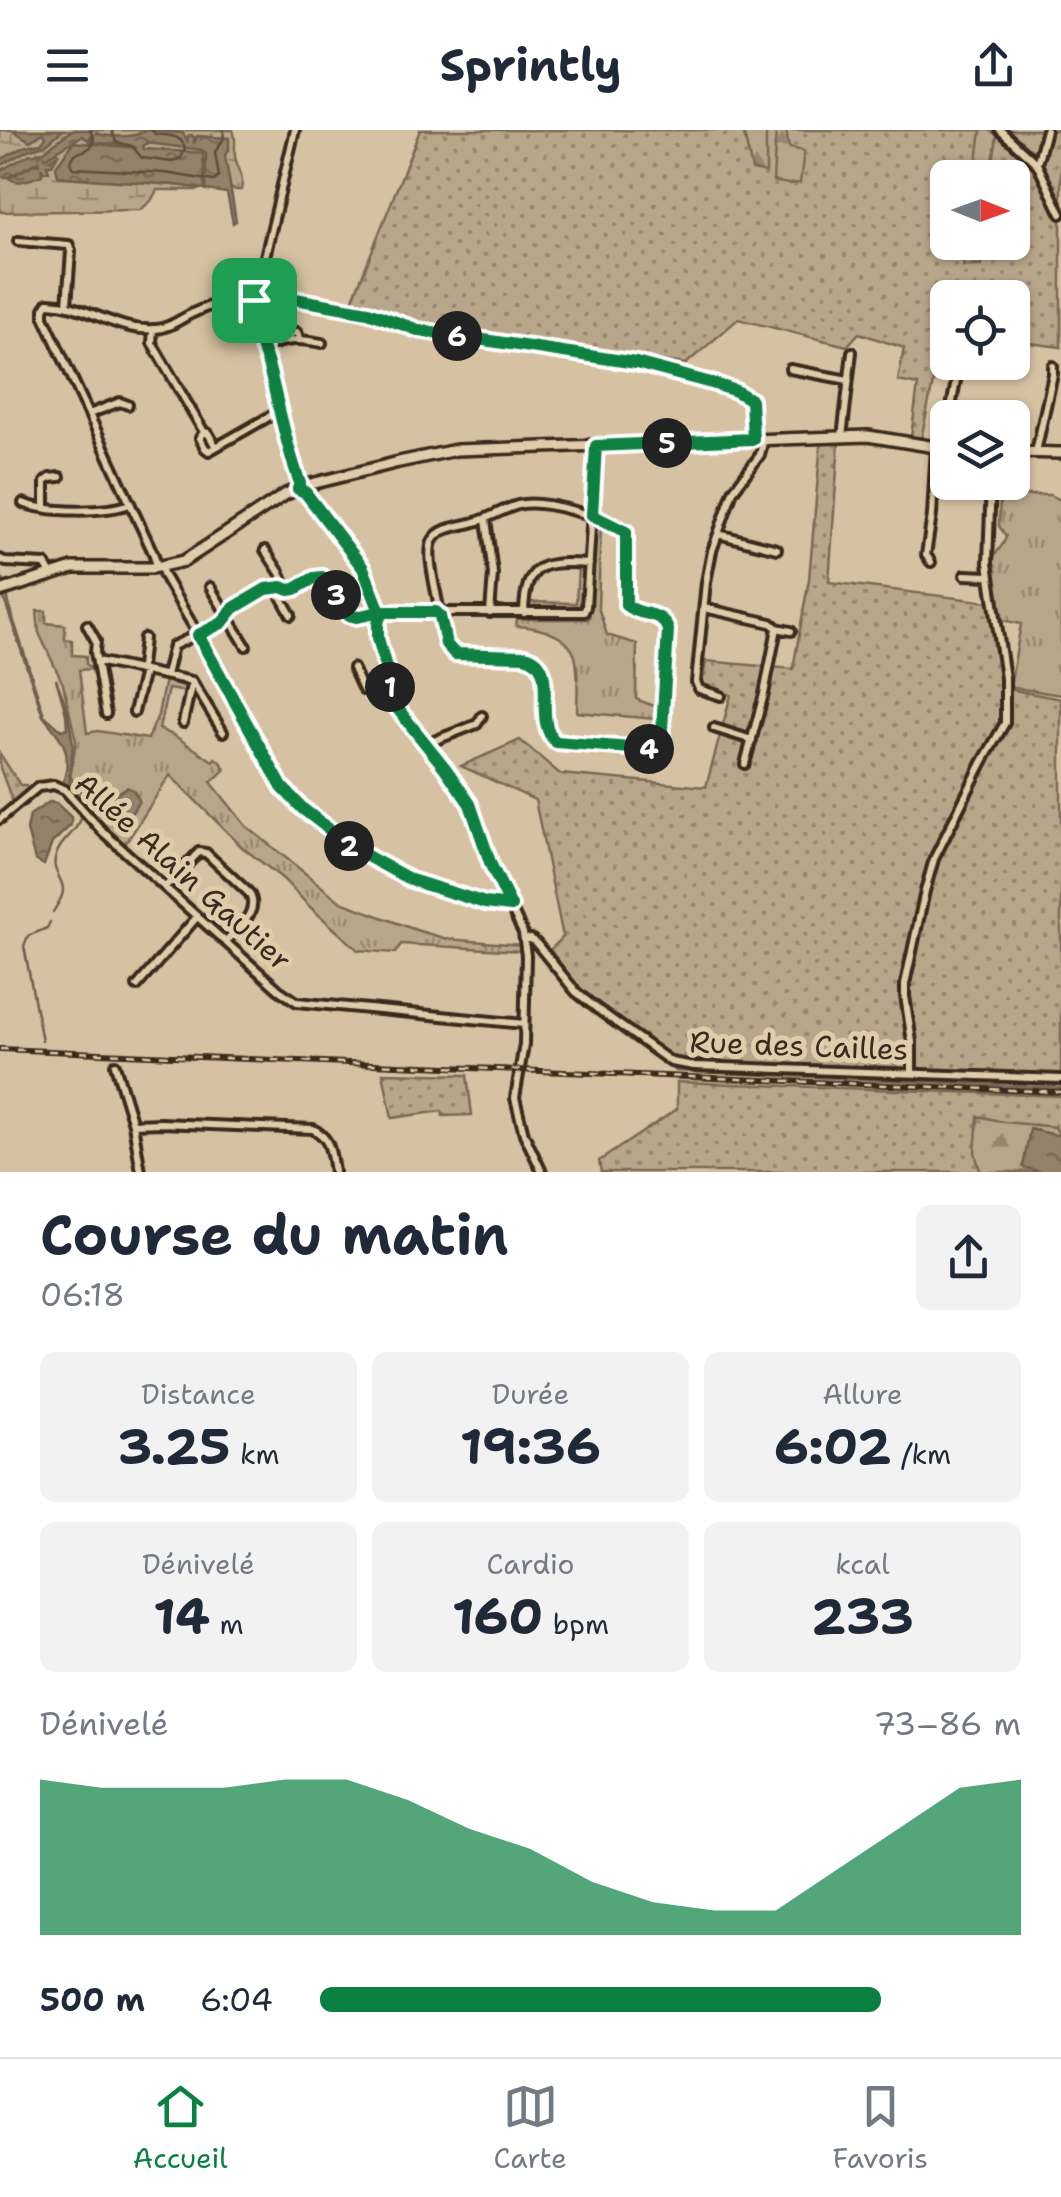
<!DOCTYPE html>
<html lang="fr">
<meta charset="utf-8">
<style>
:root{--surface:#fff;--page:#f2f2f3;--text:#1f2937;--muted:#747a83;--line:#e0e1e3;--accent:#0b8043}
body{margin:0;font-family:"Shantell Sans",sans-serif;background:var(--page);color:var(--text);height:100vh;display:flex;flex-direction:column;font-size:38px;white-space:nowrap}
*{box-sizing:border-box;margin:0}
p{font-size:32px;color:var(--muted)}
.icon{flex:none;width:55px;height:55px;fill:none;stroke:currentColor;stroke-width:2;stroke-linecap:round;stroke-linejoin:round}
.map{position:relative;height:1042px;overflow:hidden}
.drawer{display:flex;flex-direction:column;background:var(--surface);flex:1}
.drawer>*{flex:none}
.needle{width:65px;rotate:91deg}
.buttons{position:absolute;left:930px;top:30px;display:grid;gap:20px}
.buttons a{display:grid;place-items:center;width:100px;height:100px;border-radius:15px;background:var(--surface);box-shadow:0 2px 8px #0004;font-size:50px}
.pin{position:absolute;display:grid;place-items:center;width:85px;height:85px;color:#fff;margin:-42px;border-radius:20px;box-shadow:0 5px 15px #0006}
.km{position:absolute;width:50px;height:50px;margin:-25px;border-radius:50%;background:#222;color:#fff;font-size:28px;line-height:50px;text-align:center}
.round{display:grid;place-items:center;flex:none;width:105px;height:105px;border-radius:15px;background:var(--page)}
.overview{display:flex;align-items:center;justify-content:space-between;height:170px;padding:0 40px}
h1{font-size:55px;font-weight:700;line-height:75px}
.metrics{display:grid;grid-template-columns:repeat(3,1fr);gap:15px;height:170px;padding:10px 40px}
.metrics div{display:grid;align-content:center;border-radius:15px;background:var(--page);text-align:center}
.metrics b{font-size:50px;font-weight:700}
.metrics small{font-size:28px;font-weight:400}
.metrics p{font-size:28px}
.chart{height:280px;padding:20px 40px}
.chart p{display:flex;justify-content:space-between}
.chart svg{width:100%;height:180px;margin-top:10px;fill:var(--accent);opacity:.7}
ul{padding:0 40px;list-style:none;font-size:32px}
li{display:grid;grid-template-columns:160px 120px 1fr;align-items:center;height:75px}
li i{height:25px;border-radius:12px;background:var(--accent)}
header{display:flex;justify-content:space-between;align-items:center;height:130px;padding:0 40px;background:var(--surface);font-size:45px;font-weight:700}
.tabs{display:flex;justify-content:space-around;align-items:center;height:140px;border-top:2px solid var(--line);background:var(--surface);font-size:28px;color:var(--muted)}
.tabs a{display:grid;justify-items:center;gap:5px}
.tabs .current{color:var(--accent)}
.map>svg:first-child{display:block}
.grass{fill:url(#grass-dots);stroke:#7a6854;stroke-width:2.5;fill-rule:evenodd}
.forest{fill:url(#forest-firs);stroke:#7a6854;stroke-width:2.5}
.wetland{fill:url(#wetland-marsh);stroke:#7a6854;stroke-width:2.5}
.park{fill:url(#park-tufts);stroke:#7a6854;stroke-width:2.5}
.water{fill:url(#water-ripples);stroke:#705e4b;stroke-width:2.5}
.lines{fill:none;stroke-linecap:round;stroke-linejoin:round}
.shore{stroke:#5e4d3c;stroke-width:2.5}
.stream{stroke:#705e4b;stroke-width:2.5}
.minor-casing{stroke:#3b2a1e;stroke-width:14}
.major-casing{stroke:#3b2a1e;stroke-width:16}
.minor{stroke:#e0ccaa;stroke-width:6}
.major{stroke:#e0ccaa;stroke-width:9}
.rail-casing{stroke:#3b2a1e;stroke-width:6}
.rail{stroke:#e0ccaa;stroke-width:2.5;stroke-dasharray:8;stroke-linecap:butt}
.route-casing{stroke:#fff;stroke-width:20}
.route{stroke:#0b8043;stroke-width:12}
.labels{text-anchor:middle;stroke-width:10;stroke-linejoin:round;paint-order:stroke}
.street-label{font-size:30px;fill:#3b2a1e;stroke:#e0ccaa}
</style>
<header><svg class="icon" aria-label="menu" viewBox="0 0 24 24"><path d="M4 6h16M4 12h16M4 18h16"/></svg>Sprintly<svg class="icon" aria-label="share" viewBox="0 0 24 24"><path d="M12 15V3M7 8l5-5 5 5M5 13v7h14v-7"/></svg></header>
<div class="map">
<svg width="1061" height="1042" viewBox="0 0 1061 1042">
<defs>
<pattern id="grass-dots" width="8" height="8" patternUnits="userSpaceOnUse" patternTransform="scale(2.5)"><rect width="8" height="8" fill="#b9a68a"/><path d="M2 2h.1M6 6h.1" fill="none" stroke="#988770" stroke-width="1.8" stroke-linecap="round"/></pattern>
<pattern id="forest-firs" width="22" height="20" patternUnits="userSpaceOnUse" patternTransform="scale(2.5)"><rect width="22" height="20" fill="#b9a68a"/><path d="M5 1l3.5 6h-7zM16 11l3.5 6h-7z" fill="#988770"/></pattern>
<pattern id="wetland-marsh" width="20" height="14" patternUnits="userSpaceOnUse" patternTransform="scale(2.5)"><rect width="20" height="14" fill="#b9a68a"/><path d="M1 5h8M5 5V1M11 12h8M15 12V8" fill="none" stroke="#988770"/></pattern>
<pattern id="park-tufts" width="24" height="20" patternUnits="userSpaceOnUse" patternTransform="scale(2.5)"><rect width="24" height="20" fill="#b9a68a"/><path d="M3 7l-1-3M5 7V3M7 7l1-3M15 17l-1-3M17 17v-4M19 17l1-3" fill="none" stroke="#988770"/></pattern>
<pattern id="water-ripples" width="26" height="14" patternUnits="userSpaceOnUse" patternTransform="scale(2.5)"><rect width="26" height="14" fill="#938169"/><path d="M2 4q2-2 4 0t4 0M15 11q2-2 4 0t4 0" fill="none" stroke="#796a56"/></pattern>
</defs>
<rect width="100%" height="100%" fill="#d6c2a2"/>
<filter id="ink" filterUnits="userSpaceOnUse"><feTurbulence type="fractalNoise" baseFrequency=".01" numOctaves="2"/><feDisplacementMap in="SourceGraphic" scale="20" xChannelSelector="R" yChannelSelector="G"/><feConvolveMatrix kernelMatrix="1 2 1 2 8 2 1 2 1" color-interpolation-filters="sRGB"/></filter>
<g filter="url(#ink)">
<!-- grass -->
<path class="grass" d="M420 0H1061V217L1013 211 1012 168H948L947 218 939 225 921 309 911 307 918 255 898 251 904 218 859 203 847 216 738 189 686 234 469 204 351 174ZM948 48H1012V112H948Z
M839 311 829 452 989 472 1003 558 1061 569V958L676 941 580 860 550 820 563 807 535 670 461 636 520 610 560 644 706 657 731 565 702 555 706 531 793 539 809 449 821 312Z
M578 437 585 444 582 477 579 479 531 480 528 478 526 472 576 473Z
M0 624 20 655H26L28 661 13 673 0 638Z
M383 943 467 945 472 985 443 986 442 981 392 988Z
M677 952 1061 966V1042H601L599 1031 677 979Z"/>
<!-- forest -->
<path class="forest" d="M743 0H766V43L752 40Z
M776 0H786L789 18 804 21 800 53 788 54 773 51Z
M981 0H989L997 5 991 47H975Z
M1006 0H1040L1035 20 1029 21Z
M966 113H983L981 136H963Z
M978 986 1004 992 1055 997 1059 1004 1061 1042H980L975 1022Z"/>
<!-- wetland -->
<path class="wetland" d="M0 0H233C237 10 234 16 235 26 237 39 245 45 241 60H236L208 53 199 60H157L151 71 140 80 0 82Z"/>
<!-- park -->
<path class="park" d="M1000 365H1050L1061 370V565L1010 557 1021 494 1002 490C999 475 988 443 993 429 997 419 1004 417 1006 406L999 396Z
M601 394 598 477 607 505 637 514 636 569 656 577 655 589 577 582C577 566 579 547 576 531 572 505 539 497 516 496L517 489H588L594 399Z
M37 481H46V493L65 495V509L72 510V525L86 526V534L93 539 79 540 87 603 98 601 148 609 158 585 165 549 170 550 171 553 188 557 187 562 168 559 159 599 175 606 213 631 215 628 222 633 225 640 211 652 246 696 341 772 416 800 447 809 521 815V821L401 814 395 823 358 820 309 776 283 749 242 717 170 645 124 716 72 659 70 649 76 611 63 554 39 503Z"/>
<!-- water -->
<path class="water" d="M12 0H63L45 15 28 20 0 36V30L26 16 41 13 46 7 43 3 30 11Z
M72 0H91L92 5 88 10 82 6 45 28 48 30 59 23 52 35H47L49 41 44 42 41 37 42 45C32 48 19 56 9 48L33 35 39 34V31L8 47 0 46V41L30 24 31 25 43 22Z
M146 0 183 3 187 11 188 6 191 5 194 7V14L197 6 229 8V19L225 25 236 91 233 93 227 63 206 60V24L202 20 147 13 143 16 144 19 203 23 205 59C156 51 107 52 58 46L56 36 74 12 137 18C126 12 105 16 90 11L96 3C109 8 137 8 146 0Z
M0 444 5 453 10 479 44 585 61 600 67 598 66 584 56 549 67 578 73 614 69 655 63 653C73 620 63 611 43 586L5 472 0 455Z
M127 657 134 661 139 671 125 694 118 700 98 676Z
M49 672 56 673 71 687V695L52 713 44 735 35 730 27 700 30 685Z
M1030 999 1061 1006V1042H1042L1023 1037Z"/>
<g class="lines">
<!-- shore -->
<path class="shore" d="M90 0C100 16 88 20 75 24L70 32 73 38 165 43 214 51 219 47 215 22 223 10 224 0
M112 0 116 12 132 16 142 28 172 32 181 28 185 19C182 4 168 6 155 4L152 0"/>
<!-- stream -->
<path class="stream" d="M249 181 251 199 255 209
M69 645 90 672 106 663 111 667
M53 782C57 775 63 768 63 760 63 748 52 742 55 729 58 712 75 704 81 689
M42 911 24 816 28 806 47 798 50 792"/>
<defs>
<path id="minor" d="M295 0 255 169 252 180 254 198 265 226 275 270 300 353
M1000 0 1037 34 1061 84
M1037 34 1046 0
M18 111 69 115 71 121 67 175
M257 162 368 182 418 200 636 233 715 254 737 261 751 270 753 309
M153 199 152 213 204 302 208 303 216 317 279 281
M258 209 297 202 299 208
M262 218C286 209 296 208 322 213
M790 239 848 250
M89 284 120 272 128 275
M949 288 958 240V232
M204 302 200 308 205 318 209 321 216 317
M842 307 852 222
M943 318 948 295
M1036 322 1053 244V236
M305 362 363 438 379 479
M23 373C48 383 105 383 130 374
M45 378V352L50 348 60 347
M486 389 493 444 490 483
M718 404 777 419
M265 420 280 443 283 450 280 465 291 485
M0 429 6 432 45 434 51 444
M931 432 926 425 932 385 936 317
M157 437 154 425 44 187V179L48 173C87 174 117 203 156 199 170 198 180 189 193 183 209 175 236 167 255 169
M161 437 164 446 229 558 282 657C334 723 428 766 509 776
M965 445 989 446
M210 457 246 516
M704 478 771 493 777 498 791 501
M439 479C437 462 425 424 433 410 440 397 462 396 475 392 490 388 503 379 518 375 544 368 599 388 623 398L627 405 625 467 627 475C643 489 661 478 668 500 668 518 666 603 658 613 653 619 650 618 643 619L556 612C533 592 552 556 538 531L524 526 455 524 446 514 441 486
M384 482 436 483
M443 482H584L586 477 596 316
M524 483C525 432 544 431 589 434
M380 486 378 494V509L394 572 402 585 435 625 470 674 491 735 523 803 526 826 524 914 515 968 524 1004 542 1042
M87 495 96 511 95 522 106 584
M97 531 192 551
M353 538 363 560 388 551
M166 545 173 516 222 493 234 478 266 459 273 457 295 459 314 447H322L328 453 349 485 356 487 377 483
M192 551 223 602
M721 566 699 559 696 552 706 452 712 421 733 361 760 325 764 309
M134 582 143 545 141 537 144 508
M183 593 192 551
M714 598 752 610
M426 614 477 594 482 586
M745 634 764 564 777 498
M0 689 38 657 54 655 65 660 102 701 279 860 297 872 524 894
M165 757 199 722 206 723 249 763C261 782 237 798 225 812
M524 808 531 809 536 813 576 862 596 878 671 932 694 936 1061 949
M137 856 197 787
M115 935 133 994 141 1042
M912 943V912L905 866V854L925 761 934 729 982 633 1005 593V548L988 433 991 352
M133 994 161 993 313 999C331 1008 331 1024 334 1042"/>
<path id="major" d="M1012 322 1061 323
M302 352 307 355 305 362 298 359Z
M307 355 399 332 456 320 868 306 948 319
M0 461 73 438H152L184 431 286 364 298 359"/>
</defs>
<!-- minor casing -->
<use href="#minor" class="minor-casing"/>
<!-- major casing -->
<use href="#major" class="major-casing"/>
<!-- minor -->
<use href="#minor" class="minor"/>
<!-- major -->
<use href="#major" class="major"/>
<defs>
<path id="rail" d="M0 919 1061 962"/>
</defs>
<!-- rail casing -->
<use href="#rail" class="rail-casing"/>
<!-- rail -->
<use href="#rail" class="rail"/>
</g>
</g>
<g class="lines" filter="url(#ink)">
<defs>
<path id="route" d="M254 170C249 199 262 211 269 238 279 276 286 316 300 353L298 359 305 362 363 438 379 479 376 483 380 486 378 494V508L397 578 445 638 470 674 491 735 511 776 485 773 411 750 356 720 303 679 282 657 198 505 222 493 234 478 266 459 282 457 289 460 295 459 314 448 322 447 328 454 348 485 356 487 376 483 380 486 386 482H436L440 486 446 514 455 524 524 526C563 534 530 589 556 612L643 619C656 619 660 612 662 600L668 500C661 479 642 488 626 475V402L592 385 596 316 753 309 751 270 736 261 715 254 636 233 418 200 368 182 256 162 254 170"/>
</defs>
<!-- route casing -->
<use href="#route" class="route-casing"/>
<!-- route -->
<use href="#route" class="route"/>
</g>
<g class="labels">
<!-- street labels -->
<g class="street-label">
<text transform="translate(183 742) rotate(42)" y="10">Allée Alain Gautier</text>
<text transform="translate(799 916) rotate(2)" y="10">Rue des Cailles</text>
</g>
</g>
</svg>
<div class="buttons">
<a><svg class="needle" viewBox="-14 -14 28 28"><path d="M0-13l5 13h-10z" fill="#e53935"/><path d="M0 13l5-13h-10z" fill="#747a83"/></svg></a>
<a><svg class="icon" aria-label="locate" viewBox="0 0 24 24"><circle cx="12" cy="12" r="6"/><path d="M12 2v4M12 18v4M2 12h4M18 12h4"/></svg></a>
<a><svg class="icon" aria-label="layers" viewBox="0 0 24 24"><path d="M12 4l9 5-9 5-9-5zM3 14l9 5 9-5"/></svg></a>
</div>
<div class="pin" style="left:254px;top:170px;background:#1e9e55"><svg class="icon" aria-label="arrive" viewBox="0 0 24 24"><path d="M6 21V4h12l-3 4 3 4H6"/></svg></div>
<b class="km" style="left:390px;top:557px">1</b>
<b class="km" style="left:349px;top:716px">2</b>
<b class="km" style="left:336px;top:465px">3</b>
<b class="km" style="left:649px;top:619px">4</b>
<b class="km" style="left:667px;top:313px">5</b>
<b class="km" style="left:457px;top:206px">6</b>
</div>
<section class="drawer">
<div class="overview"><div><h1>Course du matin</h1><p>06:18</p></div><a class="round"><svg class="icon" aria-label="share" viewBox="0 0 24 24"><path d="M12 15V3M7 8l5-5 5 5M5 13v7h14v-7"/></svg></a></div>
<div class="metrics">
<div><p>Distance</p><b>3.25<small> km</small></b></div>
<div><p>Durée</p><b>19:36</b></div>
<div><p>Allure</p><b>6:02<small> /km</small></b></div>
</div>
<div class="metrics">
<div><p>Dénivelé</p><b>14<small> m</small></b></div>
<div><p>Cardio</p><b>160<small> bpm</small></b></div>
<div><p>kcal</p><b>233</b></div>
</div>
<div class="chart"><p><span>Dénivelé</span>73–86 m</p>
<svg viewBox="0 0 160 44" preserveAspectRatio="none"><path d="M0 44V6L10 8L20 8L30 8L40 6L50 6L60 11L70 18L80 23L90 31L100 36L110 38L120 38L130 28L140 18L150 8L160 6V44z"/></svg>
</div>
<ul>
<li><b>500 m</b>6:04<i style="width:80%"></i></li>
</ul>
</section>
<nav class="tabs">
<a class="current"><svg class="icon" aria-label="home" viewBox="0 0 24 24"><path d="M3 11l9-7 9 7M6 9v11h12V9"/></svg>Accueil</a>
<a><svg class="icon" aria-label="map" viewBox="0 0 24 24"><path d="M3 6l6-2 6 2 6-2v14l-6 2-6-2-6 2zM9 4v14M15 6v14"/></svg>Carte</a>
<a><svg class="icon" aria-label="saved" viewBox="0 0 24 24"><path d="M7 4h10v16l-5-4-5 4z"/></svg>Favoris</a>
</nav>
